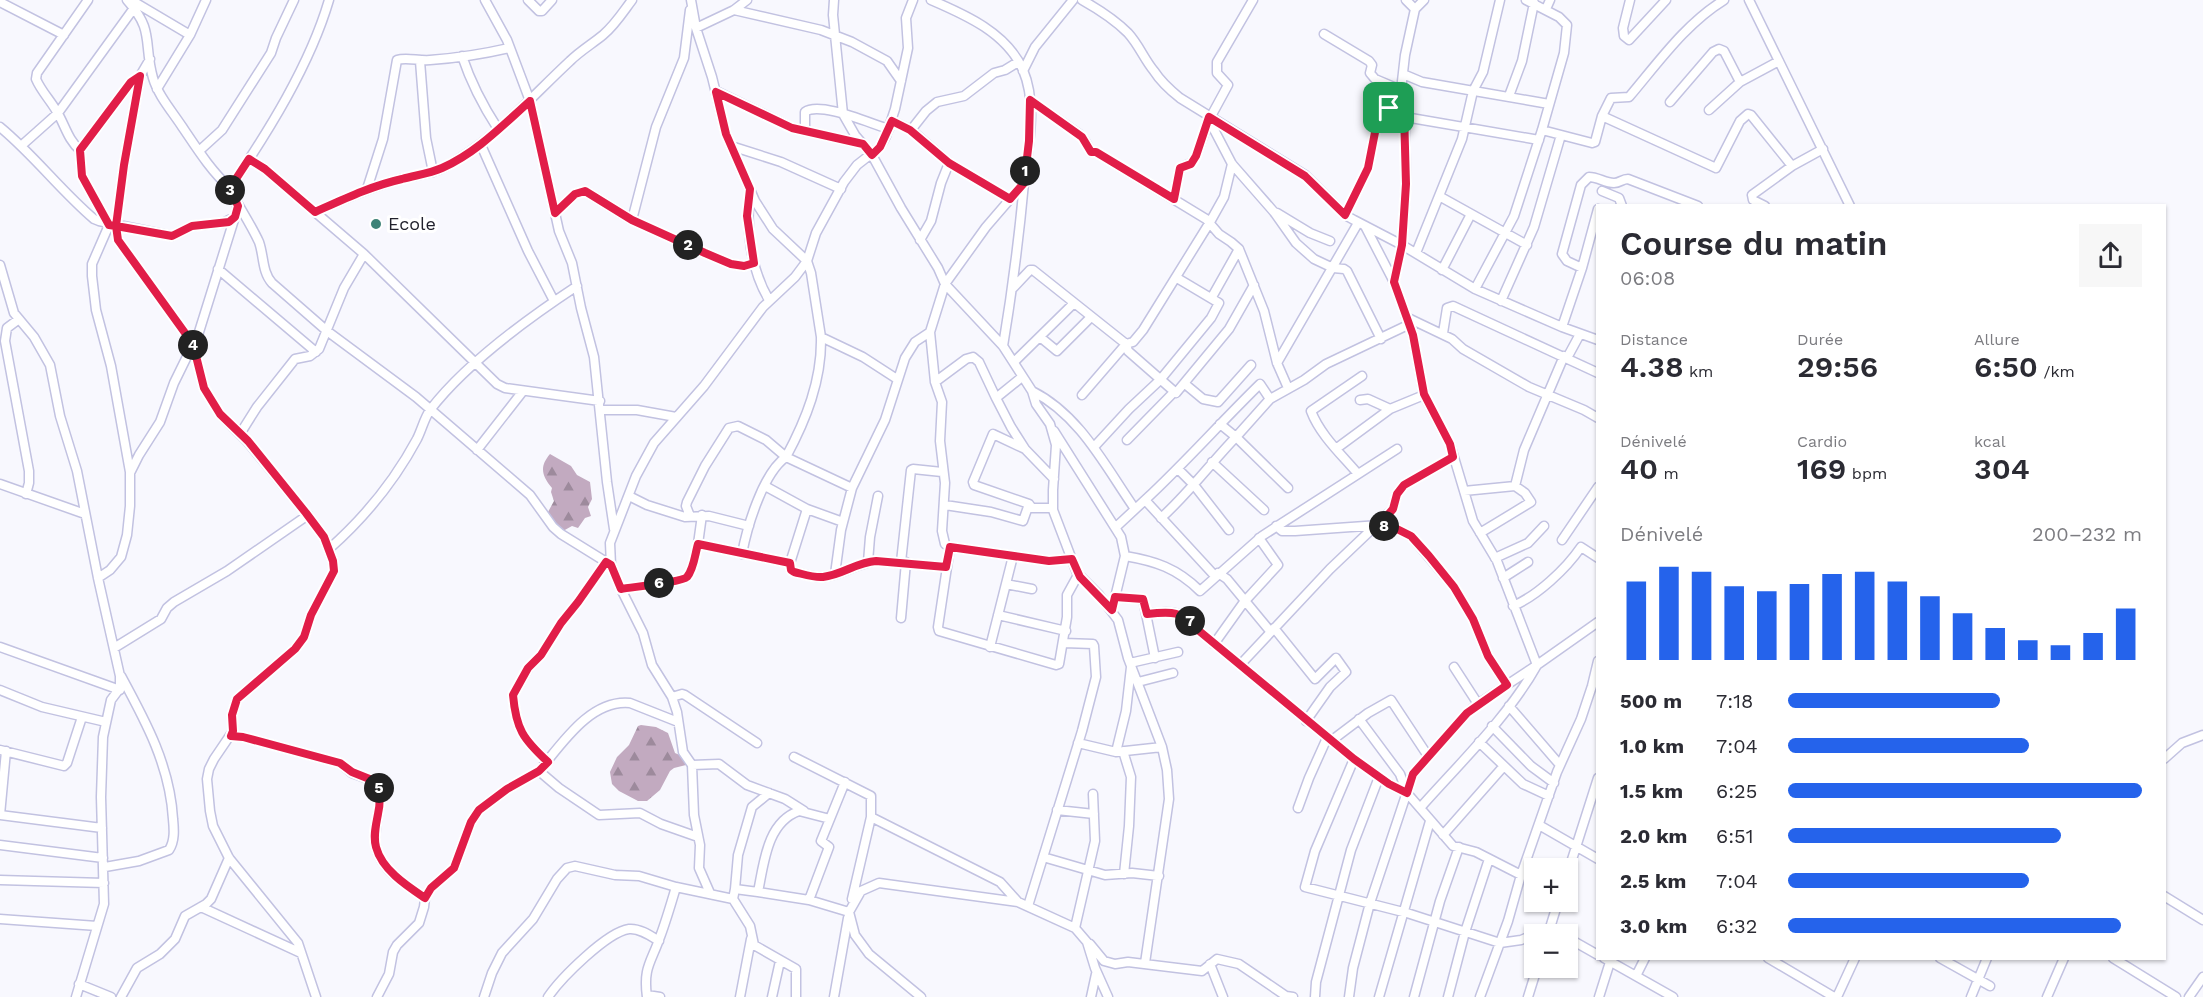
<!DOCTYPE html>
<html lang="fr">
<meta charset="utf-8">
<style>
:root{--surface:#fff;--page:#f7f7f7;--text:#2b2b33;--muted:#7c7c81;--accent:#2563eb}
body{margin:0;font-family:"Work Sans",sans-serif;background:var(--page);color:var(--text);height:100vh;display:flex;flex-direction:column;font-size:22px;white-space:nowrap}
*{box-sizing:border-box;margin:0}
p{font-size:20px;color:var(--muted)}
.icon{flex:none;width:33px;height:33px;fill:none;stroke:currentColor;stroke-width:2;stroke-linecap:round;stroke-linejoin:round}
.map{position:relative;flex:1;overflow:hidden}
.details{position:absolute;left:1596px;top:204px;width:570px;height:756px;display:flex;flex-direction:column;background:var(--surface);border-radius:0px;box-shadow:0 2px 4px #0004}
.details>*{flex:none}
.buttons{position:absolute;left:1524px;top:858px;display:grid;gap:12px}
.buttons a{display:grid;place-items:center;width:54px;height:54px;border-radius:0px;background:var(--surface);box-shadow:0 2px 4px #0004;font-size:30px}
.pin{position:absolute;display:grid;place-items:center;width:51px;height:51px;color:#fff;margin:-26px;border-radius:12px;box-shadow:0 3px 9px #0006}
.km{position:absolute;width:30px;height:30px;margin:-15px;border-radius:50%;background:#222;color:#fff;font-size:16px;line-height:30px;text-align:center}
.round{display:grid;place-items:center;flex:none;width:63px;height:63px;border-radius:0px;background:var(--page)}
.headline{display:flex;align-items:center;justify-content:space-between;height:102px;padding:0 24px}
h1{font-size:33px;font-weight:600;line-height:45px}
.figures{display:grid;grid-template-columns:repeat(3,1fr);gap:9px;height:102px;padding:6px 24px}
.figures div{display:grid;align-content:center}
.figures b{font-size:30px;font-weight:600}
.figures small{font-size:16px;font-weight:400}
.figures p{font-size:16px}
.chart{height:168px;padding:12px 24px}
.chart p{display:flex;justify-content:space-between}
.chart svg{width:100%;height:108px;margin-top:6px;stroke:var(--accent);stroke-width:6}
ul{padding:0 24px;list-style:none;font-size:20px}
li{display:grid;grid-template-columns:96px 72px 1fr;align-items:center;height:45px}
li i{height:15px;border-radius:8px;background:var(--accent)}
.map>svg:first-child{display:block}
.forest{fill:url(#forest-firs)}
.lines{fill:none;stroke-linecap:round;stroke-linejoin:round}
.minor-casing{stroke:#c2c2e1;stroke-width:11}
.minor{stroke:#fff;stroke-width:8}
.route-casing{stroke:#fff;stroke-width:12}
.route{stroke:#e11d48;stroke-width:8}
.poi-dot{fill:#3e8377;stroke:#fff;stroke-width:2}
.labels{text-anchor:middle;stroke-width:6;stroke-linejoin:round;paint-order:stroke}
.poi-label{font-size:18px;fill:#21212c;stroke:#fff;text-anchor:start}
</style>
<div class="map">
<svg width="2203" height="997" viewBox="0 0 2203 997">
<defs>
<pattern id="forest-firs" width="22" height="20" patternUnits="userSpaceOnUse" patternTransform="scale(1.5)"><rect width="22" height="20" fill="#c2aac0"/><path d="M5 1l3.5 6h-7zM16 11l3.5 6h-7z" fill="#9d8a9c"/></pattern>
</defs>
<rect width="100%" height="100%" fill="#f8f8fe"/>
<!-- forest -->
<path class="forest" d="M550 454 571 466 577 475 590 482 592 499 588 507 591 516 585 518 578 528 572 526 563 531 552 521 548 512 554 501 551 492 552 488C542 476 539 467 550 454Z
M641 725 656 727 668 733 675 753 684 757 687 762 686 765 674 768 670 771 660 790 647 801H638L619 791 612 784 610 772 617 757 629 745 638 726Z"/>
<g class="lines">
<defs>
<path id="minor" d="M88 0 37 73 36 79C41 91 51 101 57 112 65 125 68 140 80 150L131 82 140 76
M127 0C155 31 143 43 153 78 158 95 171 110 181 125 196 147 210 170 230 188
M131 0 190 35
M485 0 507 40 530 101 559 231 572 263 581 308 594 357 607 482 614 529
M528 0 539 11H542L552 0
M691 0 696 28 712 77 726 134 755 201 773 229 807 261 795 277 763 307 704 386 654 443 636 476 610 543 611 565 621 589 643 633 652 665 672 697 677 712 683 752 692 765 694 815 700 845 699 868 710 893
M834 0 833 15 843 114 855 135 872 155 901 208 938 268 945 284 1003 346 1032 391 1036 404 1050 424 1056 445 1053 490V510L1077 573 1099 595 1118 620 1128 658 1162 747 1167 770 1169 799 1145 963
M931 0C966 15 1007 33 1023 70 1038 105 1028 148 1024 183 1019 238 1012 292 1003 346
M1082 0C1098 9 1115 20 1128 33 1139 45 1144 59 1154 71 1161 82 1170 90 1180 98L1305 175 1345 215 1354 220 1402 245 1475 289 1562 327 1598 340
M1253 0 1217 62V73L1228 85 1209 120 1232 164 1274 212 1296 243 1314 259 1333 268 1344 269 1347 271 1381 339
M1406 0 1415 9 1405 55 1401 90 1405 117 1406 184 1402 245 1394 282 1413 335 1424 395 1450 444 1473 521 1497 561 1537 665C1508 717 1459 764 1420 808
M1630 0 1623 28 1624 36 1629 40 1666 0
M1749 0 1850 206
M0 2 64 35
M1415 9 1424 0
M1546 9 1550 0
M734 10 821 30 852 42 887 61 901 81
M696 28 734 10 747 0
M1324 34 1369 61 1372 65 1370 73 1375 79 1401 90
M462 56C471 83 483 106 498 129
M150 59 140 76 124 165 116 226 118 240 193 344 204 388 220 414 247 441 306 513 324 537 333 561 334 571 311 615 304 637 295 649 237 699 232 715 233 731 214 759 209 769 207 779 210 811 213 826 229 858 298 943 316 997
M420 61 426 138 433 172
M1023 71 1035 47 1073 0
M1403 74 1422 82 1549 104
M157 89 190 35 206 0
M716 91 792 128 863 144
M1509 96 1522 61 1534 3
M1030 100 1079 134 1085 141 1091 152H1096L1206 219 1219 234 1231 242 1239 249 1264 311 1277 363 1288 388
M1670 102 1713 52 1719 49 1724 51 1740 82
M1709 110 1740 82 1779 61
M1602 116 1716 168 1740 121 1748 114 1751 115 1792 166
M1405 117 1539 140
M892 121 911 130 949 163 1010 199
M0 127C34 155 60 190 94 219L99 221 172 236 192 226 223 223 235 217
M911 130 926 111 937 102 964 96 994 73 1005 70 1018 62
M1542 130 1592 143 1595 142 1602 116 1611 98 1629 97C1658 63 1685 24 1724 0
M805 131V112C820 101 871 124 889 129
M481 145 528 251 554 301
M21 146 58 113 134 8
M731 146 781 162 841 189
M80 150 82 176 109 225 92 264V276L96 310 111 366 130 472
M199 151 222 130 271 53 276 38 294 0
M249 159 265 169 315 212C344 199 371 187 401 179 416 175 430 175 445 167 494 141 530 98 570 61 580 51 592 44 603 35 615 25 623 12 632 0
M1024 183 986 227 945 284 930 332 935 382 942 402 940 441 945 483 942 531 945 544 950 547 1049 561 1072 559
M367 189 383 139 397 60C406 57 419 61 430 60 457 58 483 54 509 48
M1602 191 1619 198 1622 206
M750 192C746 228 750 268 769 300
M1439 196 1527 245
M1174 199 1180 168 1191 163 1196 156 1209 120
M238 204C245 216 253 229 259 242 264 256 262 272 272 283L327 331 416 397 530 495 553 527 561 534 611 565
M1765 206 1753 200 1752 195 1792 166 1823 149
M555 213 575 194 585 191 632 220 705 253 731 264 744 266 754 263
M1277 213 1310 233 1330 241
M1345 215 1368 168 1380 107 1382 106 1404 112
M632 220 656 127 684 58 690 10
M1365 226 1394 282
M920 240 931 221 941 183 949 163
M1416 253 1462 139 1473 91 1483 72 1500 0
M364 254 497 384 505 388 600 401
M0 265 14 313 34 337 50 365 60 416 77 471 98 578 120 676V688L111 700 103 737 101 797 104 904 76 997
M1582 268 1567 261 1562 254 1581 185 1589 177C1598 177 1605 183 1614 183 1620 183 1622 179 1628 179L1698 206
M218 269 316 352
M1442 270 1471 214
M1013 288 1030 270H1033L1126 344 1128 351 1176 393 1229 329 1254 285
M1475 289 1514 216 1542 130 1564 53 1567 25 1559 17 1526 0
M1212 297 1239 249
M1501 301 1534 227 1561 135
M1406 317 1452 339 1463 349 1529 387 1584 410 1598 418
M19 319 7 328 5 341 29 471V483L26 494
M1562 327 1582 268 1598 209
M1443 333 1447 308 1453 306 1598 373
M821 337C822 380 806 420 786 457L852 488
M1040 337 1057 351 1091 317
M1567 358 1580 334
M1014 362 1073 304
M1277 363 1358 223
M1022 377 996 398 1011 427 1025 449
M897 379 863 357 821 337 811 273 807 261 816 233 844 182 857 165 880 147 886 136 895 109 908 48 906 18 913 0
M935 382 966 359 973 357 979 362 996 398
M1185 384 1203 399 1218 402 1251 365
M1032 391C1080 415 1105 466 1135 509
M1082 395 1126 344 1133 342 1143 330 1210 222 1224 197 1232 164
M1360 400 1368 399 1390 409 1424 395
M601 410H637L676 417
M1054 431 1121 537 1125 556 1112 610
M240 434 257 407 295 359 310 356 319 349 344 288 364 254 315 212
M1127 440 1174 392
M1094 447 1129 409 1160 380 1211 318 1219 303 1177 278
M1337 448 1390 409
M477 450 523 391
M1212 462 1264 510
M1178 469 1194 485 1229 530
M1358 474C1342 455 1320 435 1311 411L1362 376
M0 484 85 514
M765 486 807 509
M1515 486 1524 450 1564 356
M1288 488 1236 437 1270 399 1304 380 1326 364 1410 324
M1464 491 1515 486 1525 493 1531 502 1480 533
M629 496 647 505 685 517 709 516 749 526
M1145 500C1185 463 1221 422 1260 384L1270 399
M945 505 991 512 1023 521 1029 504
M1053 508H1032L1029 504 974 485 973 482 993 434 1025 449 1054 479
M690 516 686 506 687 502 705 466 729 428 738 426 766 440 786 457C763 473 747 527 742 554
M1161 518C1188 494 1210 464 1236 437L1220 424
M1276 526 1282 531H1295L1379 525 1395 528 1411 536 1454 587 1473 619 1488 656 1507 685
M1116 527 1145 500 1215 576
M1562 540 1598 487
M698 544 702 515
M950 547 938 627 939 631 1056 665 1059 664 1067 617V595L1078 575
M329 549C364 518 395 480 417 439 422 429 424 419 430 410 466 363 527 319 577 286
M1125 556C1155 561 1177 568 1200 591L1262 536 1397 449
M1495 558 1528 543 1544 526
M868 562 870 537 878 496
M901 562 911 470 913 469 942 472
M790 563 807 509 843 522
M1218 573 1227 579 1270 631
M835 574 841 530 852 488 885 420 905 358 915 342 930 332
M98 578 110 570 121 557 127 535 130 506V473L139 455 160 422 174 383 199 332 237 210V203L230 188C268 132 310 65 329 0
M1503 578 1528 562
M1006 584 1032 589
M621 589C632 587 682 582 687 577 694 569 695 554 698 544L790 563 791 570 794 572C803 574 814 578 824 577 842 575 857 563 876 561L946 567
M1115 597 1143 599 1155 658
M1513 606C1537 596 1566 569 1581 547L1598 558
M1147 614C1173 610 1181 611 1198 630L1354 759 1389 784 1407 793 1453 846 1476 852 1521 875
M998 615 1066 631
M901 618 906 562
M1274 628 1315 679 1336 658 1346 672 1330 687 1306 721
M1214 644 1244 602 1278 565 1259 538
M0 647 120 690
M990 647 1013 556
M114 648 161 619 167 608 174 602 227 571 308 515
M1130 663 1178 652
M1240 665 1330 569 1393 509 1397 494 1404 485 1453 457
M1454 667 1478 704
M1138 682 1173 673
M0 690 42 707 106 722
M672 697 682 694 685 695 757 743
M1509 706 1560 765
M1359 719 1400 774 1407 793
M1492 726 1531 766 1554 783
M231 736 243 737 340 763 352 773 377 782C381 790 380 805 378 814 376 825 374 836 376 847 381 870 407 886 425 898
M1331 741 1368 713 1391 700 1428 756
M1479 742 1523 784 1549 796
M1078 743 1116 752 1162 747
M0 750 64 766 67 763 82 717
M1123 751 1131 777 1129 826 1124 874
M1116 752 1126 711 1131 667
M794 757 871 796V817L1000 882 1018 902 1075 928 1087 942 1095 968 1108 997
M1354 759 1315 851 1305 887 1407 913 1500 943 1521 940 1550 928 1562 934
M2164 759 2182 743 2203 735
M548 762C523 739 516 729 513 695L529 667 541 655 561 623 578 602 606 562
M692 765 719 764 747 785 785 799 804 811
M539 771C561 745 590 699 630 703L678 722
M1298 808 1309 778 1327 738
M1057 810 1094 814
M0 815 102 828
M0 815 6 751
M1539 825 1598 859
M1443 835 1503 767
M0 845 103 858
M1043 857 1105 875 1132 873 1159 876
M105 867 139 861 169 850C175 841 174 829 173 819 170 766 146 722 121 676
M1568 872 1598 778
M0 880 104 883
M735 889 738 855 752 807 769 793
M758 892 809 900 849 912
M2164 896 2203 920
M733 899 750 926 754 945 796 969V997
M852 899 871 817
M809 900 829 847 821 841 845 782
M1028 906 1082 731 1096 677 1094 646 1093 644 1064 643
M201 907 301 953
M0 919 97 926
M1075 928 1095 841 1093 794
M1549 931 1558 902
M1568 938 1598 955
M1090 944 1104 961 1115 964 1128 962 1202 971 1217 959 1239 964 1286 996 1293 997
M1604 958 1673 997
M1768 958 1834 997
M1940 958 1990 986
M2113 958 2176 997
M1210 964 1223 997
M1636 976 1645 958
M79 984 111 997
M647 995 660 997
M121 997 137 968 160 954 175 939 185 916 206 904 211 899 229 858
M377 997 389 974 393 952 397 945 419 923 424 907 425 898 431 888 454 868 471 822 479 810 507 789 539 771 559 788 599 815 640 813 661 824 698 837
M484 997 492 973 502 953 533 919 557 879 567 868 575 866 615 875 639 876 676 887 733 899 735 889 758 892C764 863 767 822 799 811L830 819
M548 997C561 978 607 932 629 929 640 928 651 936 659 941
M647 997C643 967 651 963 660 937 666 921 671 904 676 887
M740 997 751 939
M772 997 780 961
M834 997 848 918
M921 997 869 954 855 935 849 912 861 891 879 883 1018 902
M1091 997 1096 974
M1315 997 1316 982 1351 850 1379 777
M1349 997 1353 968 1370 903 1413 774 1467 713 1478 704 1537 665 1598 622
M1379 997 1430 821
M1414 997 1440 901 1459 847
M1448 997 1465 932 1489 859
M1480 997 1508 921 1521 875 1557 772 1581 719 1592 686 1598 661
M1528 997 1537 968
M1599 997 1610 962
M1837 997 1855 958
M1971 997 1987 958
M2047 997 2064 958
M2189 997 2203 977"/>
</defs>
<!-- minor casing -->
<use href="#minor" class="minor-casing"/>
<!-- minor -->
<use href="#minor" class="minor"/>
</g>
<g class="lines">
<defs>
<path id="route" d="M1389 108 1382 106 1380 107 1368 168 1345 215 1305 176 1209 117 1196 156 1191 164 1180 168 1174 199 1096 152H1091L1082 137 1030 100 1029 141 1024 183 1010 199 949 163 910 130 892 121 880 147 872 155 863 144 792 128 716 92 726 134 750 189 747 216 754 263 744 266 731 264 705 253 632 220 585 191 575 194 555 213 530 101C502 126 476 153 442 168 428 174 416 175 402 179 371 186 344 199 315 212L265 169 249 159 230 188 238 206 235 217 229 222 192 226 172 236 116 226 124 165 140 76 131 82 80 150 82 176 109 225 116 226 118 240 193 344 204 388 220 414 248 441 306 513 324 537 333 561 334 571 311 615 304 637 295 649 237 699 232 715 233 731 231 736 243 737 340 763 352 772 377 782C381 790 380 805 378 814 376 825 373 836 376 847 382 870 407 886 425 898L431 888 454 868 471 822 479 810 507 789 539 771 548 762C523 739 516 729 513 695L528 668 541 655 561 623 578 602 606 562 611 565 621 589C632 587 682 582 687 577 694 569 695 554 698 544L790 563 791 570 794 572C803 574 814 578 823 577 842 575 857 562 876 561L946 567 950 547 1049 561 1072 559 1080 577 1112 610 1115 597 1143 599 1147 614C1173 611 1181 611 1198 630L1354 759 1389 784 1407 793 1413 774 1467 713 1507 685 1488 656 1473 619 1454 587 1429 556 1411 536 1395 528 1379 525 1393 509 1397 494 1404 485 1453 457 1450 444 1424 394 1413 335 1394 282 1402 245 1406 184 1404 112 1389 108"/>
</defs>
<!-- route casing -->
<use href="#route" class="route-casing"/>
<!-- route -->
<use href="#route" class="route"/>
</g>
<!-- markers -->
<circle class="poi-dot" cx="376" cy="224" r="6"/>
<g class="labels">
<!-- poi labels -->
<g class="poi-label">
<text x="388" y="230">Ecole</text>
</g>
</g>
</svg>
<div class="buttons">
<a>+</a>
<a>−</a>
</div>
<div class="pin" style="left:1389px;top:108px;background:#1e9e55"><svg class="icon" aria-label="arrive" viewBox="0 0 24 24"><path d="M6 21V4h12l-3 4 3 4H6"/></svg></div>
<b class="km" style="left:1025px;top:171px">1</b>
<b class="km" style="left:688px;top:245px">2</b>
<b class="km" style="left:230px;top:190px">3</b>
<b class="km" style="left:193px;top:345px">4</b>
<b class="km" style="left:379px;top:788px">5</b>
<b class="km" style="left:659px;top:583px">6</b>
<b class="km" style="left:1190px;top:621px">7</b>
<b class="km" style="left:1384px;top:526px">8</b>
<section class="details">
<div class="headline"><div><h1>Course du matin</h1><p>06:08</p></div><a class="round"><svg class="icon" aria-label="share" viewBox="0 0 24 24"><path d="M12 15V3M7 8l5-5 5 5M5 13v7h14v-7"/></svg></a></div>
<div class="figures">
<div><p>Distance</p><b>4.38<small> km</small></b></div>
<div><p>Durée</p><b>29:56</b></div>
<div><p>Allure</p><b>6:50<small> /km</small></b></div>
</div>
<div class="figures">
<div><p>Dénivelé</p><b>40<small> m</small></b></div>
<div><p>Cardio</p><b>169<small> bpm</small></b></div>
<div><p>kcal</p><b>304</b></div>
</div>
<div class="chart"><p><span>Dénivelé</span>200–232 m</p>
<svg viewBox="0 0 160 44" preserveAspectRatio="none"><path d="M5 44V12M15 44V6M25 44V8M35 44V14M45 44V16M55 44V13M65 44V9M75 44V8M85 44V12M95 44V18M105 44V25M115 44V31M125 44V36M135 44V38M145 44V33M155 44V23"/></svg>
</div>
<ul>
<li><b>500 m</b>7:18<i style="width:60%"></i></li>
<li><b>1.0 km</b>7:04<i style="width:68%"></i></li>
<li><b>1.5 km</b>6:25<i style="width:100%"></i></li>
<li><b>2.0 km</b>6:51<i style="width:77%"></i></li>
<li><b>2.5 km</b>7:04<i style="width:68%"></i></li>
<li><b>3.0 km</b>6:32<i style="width:94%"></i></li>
</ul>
</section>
</div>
